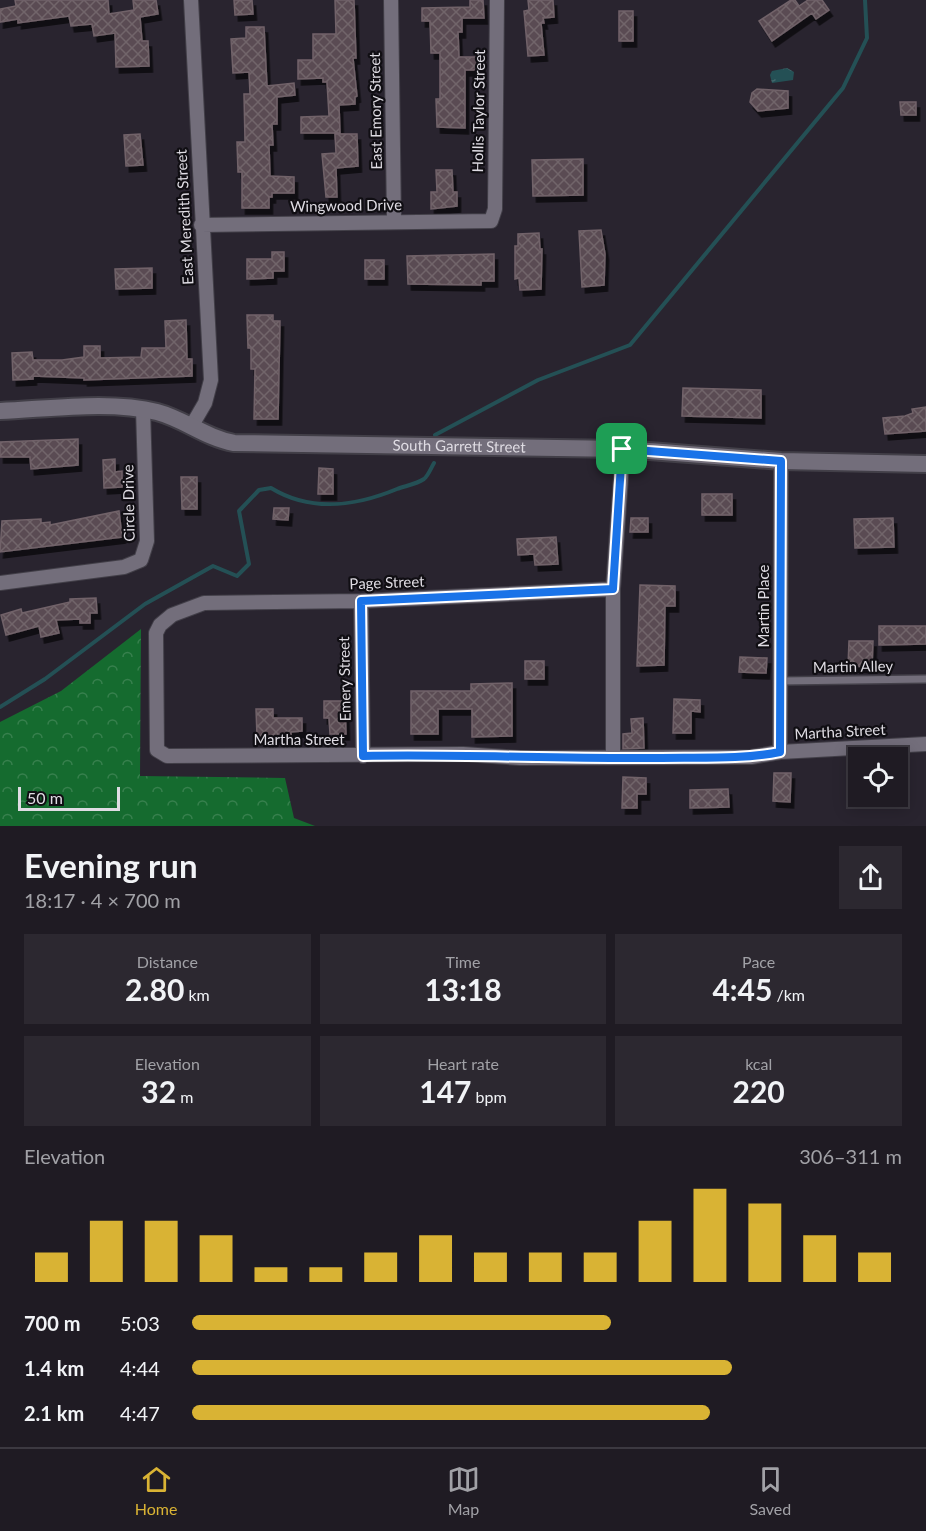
<!DOCTYPE html>
<meta charset="utf-8">
<style>
:root{--surface:#1f1b23;--page:#2c2830;--text:#f1f3f6;--muted:#a1a1a6;--line:#3c3941;--accent:#d9b334}
body{margin:0;font-family:Lato,sans-serif;background:var(--page);color:var(--text);height:100vh;display:flex;flex-direction:column;font-size:22px;white-space:nowrap}
*{box-sizing:border-box;margin:0}
p{font-size:20px;color:var(--muted)}
.icon{flex:none;width:33px;height:33px;fill:none;stroke:currentColor;stroke-width:2;stroke-linecap:round;stroke-linejoin:round}
.map{position:relative;height:826px;overflow:hidden}
.sheet{display:flex;flex-direction:column;background:var(--surface);flex:1}
.sheet>*{flex:none}
.tools{position:absolute;left:848px;top:747px;display:grid;gap:12px}
.tools a{display:grid;place-items:center;width:60px;height:60px;border-radius:0px;background:var(--surface);box-shadow:0 3px 15px #0003,0 0 0 2px var(--line);font-size:30px}
.scale{position:absolute;left:18px;bottom:15px;width:102px;box-sizing:border-box;padding-left:6px;border:3px solid #dfdce3;border-top:0;font-size:16px;line-height:21px;white-space:nowrap;color:#dfdce3;-webkit-text-stroke:4px #100e13;paint-order:stroke}
.pin{position:absolute;display:grid;place-items:center;width:51px;height:51px;color:#fff;margin:-26px;border-radius:12px;box-shadow:0 3px 9px #0006}
.round{display:grid;place-items:center;flex:none;width:63px;height:63px;border-radius:0px;background:var(--page)}
.headline{display:flex;align-items:center;justify-content:space-between;height:102px;padding:0 24px}
h1{font-size:33px;font-weight:700;line-height:45px}
.figures{display:grid;grid-template-columns:repeat(3,1fr);gap:9px;height:102px;padding:6px 24px}
.figures div{display:grid;align-content:center;border-radius:0px;background:var(--page);text-align:center}
.figures b{font-size:30px;font-weight:700}
.figures small{font-size:16px;font-weight:400}
.figures p{font-size:16px}
.chart{height:168px;padding:12px 24px}
.chart p{display:flex;justify-content:space-between}
.chart svg{width:100%;height:108px;margin-top:6px;stroke:var(--accent);stroke-width:6}
ul{padding:0 24px;list-style:none;font-size:20px}
li{display:grid;grid-template-columns:96px 72px 1fr;align-items:center;height:45px}
li i{height:15px;border-radius:8px;background:var(--accent)}
.tab-bar{display:flex;justify-content:space-around;align-items:center;height:84px;border-top:2px solid var(--line);background:var(--surface);font-size:16px;color:var(--muted)}
.tab-bar a{display:grid;justify-items:center;gap:3px}
.tab-bar .active{color:var(--accent)}
.map>svg:first-child{display:block}
.forest{fill:url(#forest-crowns)}
.water{fill:url(#water-ripples)}
.lines{fill:none;stroke-linecap:round;stroke-linejoin:round}
.stream{stroke:#245055;stroke-width:4}
.building{fill:url(#building-cross-hatch);stroke:#716269;stroke-width:1.5;filter:url(#shadow)}
.service-casing{stroke:#423f48;stroke-width:10}
.minor-casing{stroke:#423f48;stroke-width:16}
.tertiary-casing{stroke:#423f48;stroke-width:20}
.service{stroke:#736e7b;stroke-width:7}
.minor{stroke:#736e7b;stroke-width:14}
.tertiary{stroke:#736e7b;stroke-width:16}
.route-casing{stroke:#fff;stroke-width:12}
.route{stroke:#1a73e8;stroke-width:8}
.labels{text-anchor:middle;stroke-width:4.5;stroke-linejoin:round;paint-order:stroke}
.street-label{font-size:15px;fill:#dfdce3;stroke:#100e13}
</style>
<div class="map">
<svg width="926" height="826" viewBox="0 0 926 826">
<defs>
<pattern id="forest-crowns" width="20" height="18" patternUnits="userSpaceOnUse" patternTransform="scale(1.5)"><rect width="20" height="18" fill="#156b2f"/><path d="M2 6a3 3 0 1 1 6 0M12 15a3 3 0 1 1 6 0" fill="none" stroke="#37804d"/></pattern>
<pattern id="water-ripples" width="26" height="14" patternUnits="userSpaceOnUse" patternTransform="scale(1.5)"><rect width="26" height="14" fill="#245055"/><path d="M2 4q2-2 4 0t4 0M15 11q2-2 4 0t4 0" fill="none" stroke="#43696d"/></pattern>
<pattern id="building-cross-hatch" width="8" height="8" patternUnits="userSpaceOnUse" patternTransform="scale(1.5)"><rect width="8" height="8" fill="#5a4c52"/><path d="M0 0l8 8M0 8l8-8" fill="none" stroke="#71656b"/></pattern>
<filter id="shadow"><feDropShadow dx="3.5" dy="6" stdDeviation="0" flood-color="#0009"/></filter>
</defs>
<rect width="100%" height="100%" fill="#29242f"/>
<!-- forest -->
<path class="forest" d="M141 629 140 776 285 778 294 818 315 826H0V722L61 691Z"/>
<!-- water -->
<path class="water" d="M787 68 794 72 793 80 772 83 770 75 772 71Z"/>
<g class="lines">
<!-- stream -->
<path class="stream" d="M435 435 538 380 630 345 843 88 867 38 865 0
M0 707 45 679 145 604 213 566 237 576 249 564 239 511 259 490 271 488C312 513 356 506 397 489 405 486 417 484 424 479 428 476 431 468 434 463"/>
</g>
<!-- building -->
<path class="building" d="M15 0H108L109 14 134 10 133 0H156L158 14 140 17 142 41H148L149 66 116 67 115 33 94 36 92 24 71 26 69 16 18 23V19L0 22V9L16 6Z
M234 0H252L253 14 235 15Z
M335 0H354L356 58H353L357 96 355 97V104L339 105 340 133H301V117L329 116 327 82H323V78L298 79V60H313V34H336Z
M470 0H483L484 18H462V32H458L459 57H481V70H465V128L437 127 436 99H440V53H431L430 21H422V8L470 7Z
M528 0H553L554 17 543 18 544 23H541L544 55 528 56 524 11 529 10Z
M791 0H795L799 6 808 0H822L829 10 816 19 812 13 772 41 759 21Z
M619 11H633V41H619Z
M246 27H264L267 86 294 83 295 95 277 97V124H272L273 145H269L270 176 294 177V193H272V197H269V208H242V172H238L237 142H245L244 94H250L249 72 233 73 231 39 246 38Z
M757 89 788 91V108L758 111 750 102 752 93Z
M900 102H916V115H901Z
M140 134 143 165 126 166 124 135Z
M335 134H357L358 166 336 168 337 197H326L322 154 336 153Z
M583 159V195L533 196 532 160Z
M436 170H452L453 192H457V206L431 209V192H437Z
M601 230 605 254 604 285 582 287 579 231Z
M539 233 540 249H542L541 289 520 290 519 278 515 279V246H518V234Z
M272 252H284V271H273V278L247 279V259H272Z
M494 254V281H481V285L408 284 407 256Z
M365 260H384V279H365Z
M152 268V288L116 289 115 269Z
M247 315H273V321H280L278 419H254L255 369H251V348H248Z
M186 320 187 359H192V376L84 380V378L33 376V379L13 380 12 353 32 352 33 360H62L84 357V346H100V358L141 357 142 348H166L165 321Z
M683 388 761 390V418L682 416Z
M926 407V431L885 434 883 418 905 416 913 413 912 409Z
M78 439V465L31 469 30 457H0V442Z
M115 459V472L122 471V487L104 488 103 460Z
M319 468 333 469V494H318Z
M181 477H197V509H182Z
M702 494H732V515H702Z
M274 508H289L288 520 273 519Z
M119 511 122 537 0 552 2 521 41 519V523L50 522V525Z
M631 518H648V532H630Z
M893 518 894 547 855 548 854 519Z
M556 537 558 564 535 565 534 554 518 555 517 539Z
M640 585 675 586V606H665L664 665 637 666Z
M96 598 97 613H90V623H80V619L56 620 59 633 41 637 39 626 6 635 1 615 21 609 22 613 70 602V599Z
M879 626H926V644L879 645Z
M849 641H873L872 667 848 666Z
M740 657 767 658 766 673 739 672Z
M525 661H544V679H525Z
M512 683V736L472 737V709H438V734H411V691H471V684Z
M674 699 700 700V712L691 711V733H673Z
M324 701H345L346 734H330L329 718H324Z
M256 709H273V718H302V731L291 732V735L257 736Z
M643 718 644 748 623 749V734L632 733 631 719Z
M774 773H791L790 802 773 801Z
M623 777 646 778V794H637V808H622Z
M728 789 729 807 690 808V790Z"/>
<g class="lines">
<defs>
<path id="service" d="M780 681 926 679"/>
<path id="minor" d="M191 0 211 380 205 403 191 427
M391 0 394 221
M201 225 491 221 495 209 497 0
M0 583 124 567 141 560 147 541 143 409
M613 589 361 601 204 603 172 615 160 625 156 633 157 750 167 756 463 754 520 758 751 757 780 752 926 744
M361 601 363 756
M780 752 781 461
M613 758V589L623 449"/>
<g id="tertiary">
<path id="s1" d="M0 411C49 409 110 400 157 412 184 419 206 438 234 443L623 449 781 461 926 464"/>
</g>
</defs>
<!-- service casing -->
<use href="#service" class="service-casing"/>
<!-- minor casing -->
<use href="#minor" class="minor-casing"/>
<!-- tertiary casing -->
<use href="#tertiary" class="tertiary-casing"/>
<!-- service -->
<use href="#service" class="service"/>
<!-- minor -->
<use href="#minor" class="minor"/>
<!-- tertiary -->
<use href="#tertiary" class="tertiary"/>
</g>
<g class="lines">
<defs>
<path id="route" d="M622 449 781 461 780 752C740 760 697 757 656 758 558 759 461 754 363 756L361 601 613 589Z"/>
</defs>
<!-- route casing -->
<use href="#route" class="route-casing"/>
<!-- route -->
<use href="#route" class="route"/>
</g>
<g class="labels">
<!-- street labels -->
<g class="street-label">
<text transform="translate(376 111) rotate(-91)" y="5">East Emory Street</text>
<text transform="translate(479 111) rotate(-89)" y="5">Hollis Taylor Street</text>
<text transform="translate(346 206) rotate(-1)" y="5">Wingwood Drive</text>
<text transform="translate(185 217) rotate(-93)" y="5">East Meredith Street</text>
<text dy="5" stroke="none"><textPath href="#s1" startOffset="466">South Garrett Street</textPath></text>
<text transform="translate(129 503) rotate(-91)" y="5">Circle Drive</text>
<text transform="translate(387 583) rotate(-2)" y="5">Page Street</text>
<text transform="translate(764 606) rotate(-90)" y="5">Martin Place</text>
<text transform="translate(853 667) rotate(-1)" y="5">Martin Alley</text>
<text transform="translate(345 679) rotate(-91)" y="5">Emery Street</text>
<text transform="translate(840 732) rotate(-3)" y="5">Martha Street</text>
<text x="299" y="745">Martha Street</text>
</g>
</g>
</svg>
<div class="tools">
<a><svg class="icon" aria-label="locate" viewBox="0 0 24 24"><circle cx="12" cy="12" r="6"/><path d="M12 2v4M12 18v4M2 12h4M18 12h4"/></svg></a>
</div>
<div class="scale">50 m</div>
<div class="pin" style="left:622px;top:449px;background:#1e9e55"><svg class="icon" aria-label="arrive" viewBox="0 0 24 24"><path d="M6 21V4h12l-3 4 3 4H6"/></svg></div>
</div>
<section class="sheet">
<div class="headline"><div><h1>Evening run</h1><p>18:17 · 4 × 700 m</p></div><a class="round"><svg class="icon" aria-label="share" viewBox="0 0 24 24"><path d="M12 15V3M7 8l5-5 5 5M5 13v7h14v-7"/></svg></a></div>
<div class="figures">
<div><p>Distance</p><b>2.80<small> km</small></b></div>
<div><p>Time</p><b>13:18</b></div>
<div><p>Pace</p><b>4:45<small> /km</small></b></div>
</div>
<div class="figures">
<div><p>Elevation</p><b>32<small> m</small></b></div>
<div><p>Heart rate</p><b>147<small> bpm</small></b></div>
<div><p>kcal</p><b>220</b></div>
</div>
<div class="chart"><p><span>Elevation</span>306–311 m</p>
<svg viewBox="0 0 160 44" preserveAspectRatio="none"><path d="M5 44V32M15 44V19M25 44V19M35 44V25M45 44V38M55 44V38M65 44V32M75 44V25M85 44V32M95 44V32M105 44V32M115 44V19M125 44V6M135 44V12M145 44V25M155 44V32"/></svg>
</div>
<ul>
<li><b>700 m</b>5:03<i style="width:59%"></i></li>
<li><b>1.4 km</b>4:44<i style="width:76%"></i></li>
<li><b>2.1 km</b>4:47<i style="width:73%"></i></li>
</ul>
</section>
<nav class="tab-bar">
<a class="active"><svg class="icon" aria-label="home" viewBox="0 0 24 24"><path d="M3 11l9-7 9 7M6 9v11h12V9"/></svg>Home</a>
<a><svg class="icon" aria-label="map" viewBox="0 0 24 24"><path d="M3 6l6-2 6 2 6-2v14l-6 2-6-2-6 2zM9 4v14M15 6v14"/></svg>Map</a>
<a><svg class="icon" aria-label="saved" viewBox="0 0 24 24"><path d="M7 4h10v16l-5-4-5 4z"/></svg>Saved</a>
</nav>
